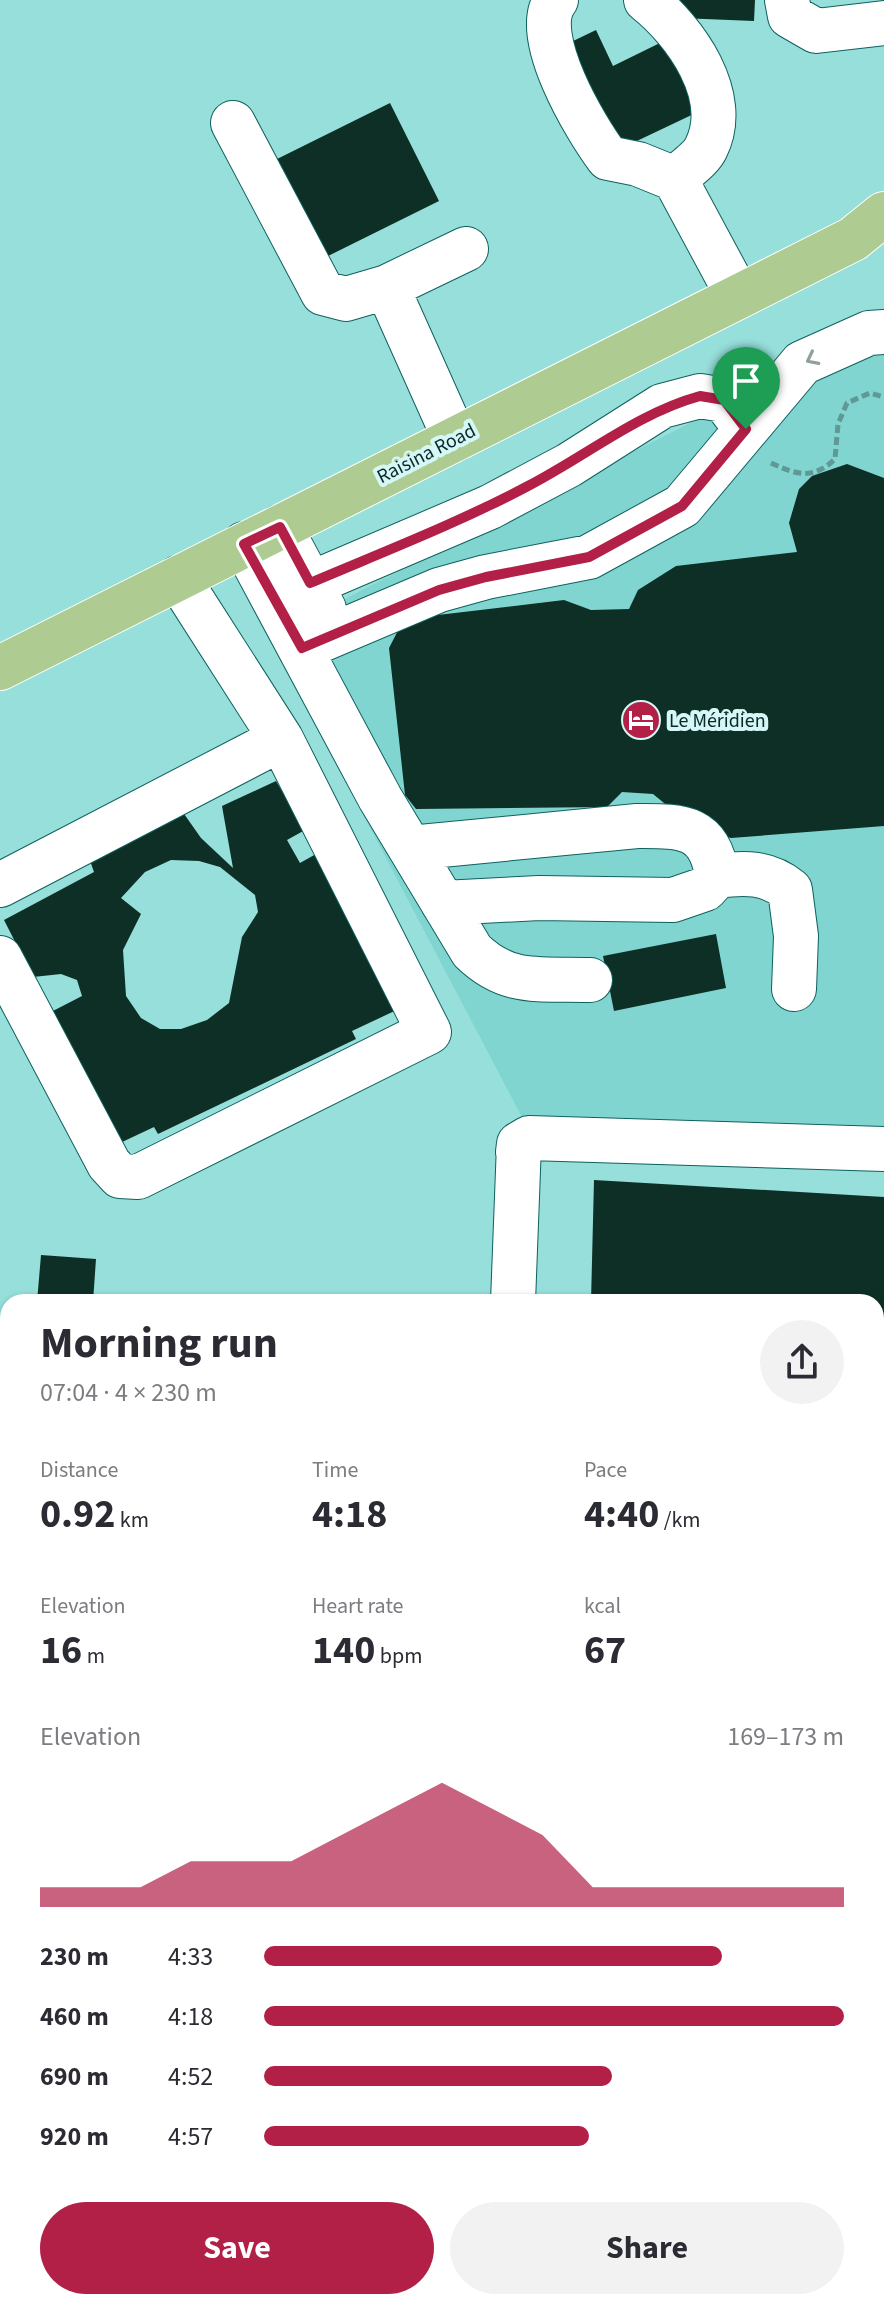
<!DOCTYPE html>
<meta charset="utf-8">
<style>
:root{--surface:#fff;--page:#f2f2f3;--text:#2b2b33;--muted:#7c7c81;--accent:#b22048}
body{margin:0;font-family:"Source Sans 3",sans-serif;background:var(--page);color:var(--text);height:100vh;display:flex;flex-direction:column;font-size:30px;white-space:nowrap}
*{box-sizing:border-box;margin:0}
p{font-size:26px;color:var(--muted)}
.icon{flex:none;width:44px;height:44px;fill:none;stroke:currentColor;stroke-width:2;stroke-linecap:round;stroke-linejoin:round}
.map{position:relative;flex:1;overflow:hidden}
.sheet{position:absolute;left:0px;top:1294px;width:884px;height:1016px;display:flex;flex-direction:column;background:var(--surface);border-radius:24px 24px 0 0;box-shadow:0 2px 6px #0004}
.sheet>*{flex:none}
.pin{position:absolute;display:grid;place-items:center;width:68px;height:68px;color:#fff;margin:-82px -34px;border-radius:50% 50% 50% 0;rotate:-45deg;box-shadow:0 0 8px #0007}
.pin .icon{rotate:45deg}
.round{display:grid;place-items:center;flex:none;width:84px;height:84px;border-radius:42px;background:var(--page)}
.headline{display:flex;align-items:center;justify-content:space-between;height:136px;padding:0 40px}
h1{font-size:44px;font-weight:700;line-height:60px}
.figures{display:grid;grid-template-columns:repeat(3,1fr);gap:12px;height:136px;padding:8px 40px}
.figures div{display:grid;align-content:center}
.figures b{font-size:40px;font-weight:700}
.figures small{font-size:22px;font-weight:400}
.figures p{font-size:22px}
.chart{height:224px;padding:16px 40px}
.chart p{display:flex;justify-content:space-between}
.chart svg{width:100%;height:144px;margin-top:8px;fill:var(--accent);opacity:.7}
.primary-button{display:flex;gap:16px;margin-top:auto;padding:16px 40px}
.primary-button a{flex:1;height:92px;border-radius:48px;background:var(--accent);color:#fff;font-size:32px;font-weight:700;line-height:92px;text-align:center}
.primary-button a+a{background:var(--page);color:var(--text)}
ul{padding:0 40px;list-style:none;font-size:26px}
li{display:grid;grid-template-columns:128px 96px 1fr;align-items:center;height:60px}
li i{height:20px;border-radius:10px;background:var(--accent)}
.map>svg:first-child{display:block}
.built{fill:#80d5d1}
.green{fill:#cea97c}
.building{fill:#0d2f26;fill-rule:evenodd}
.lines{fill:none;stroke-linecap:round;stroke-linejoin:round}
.minor-casing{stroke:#0e615e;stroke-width:46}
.major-casing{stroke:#fff;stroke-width:46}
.path{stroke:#609895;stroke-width:5;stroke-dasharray:8 4;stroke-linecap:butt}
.minor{stroke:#fff;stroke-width:44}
.major{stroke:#aecb92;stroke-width:44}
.oneway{stroke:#919f9e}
.route-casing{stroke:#fff;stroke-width:16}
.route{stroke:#b22048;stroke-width:10}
.labels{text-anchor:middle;stroke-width:8;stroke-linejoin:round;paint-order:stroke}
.street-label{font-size:20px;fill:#0a2928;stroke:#d5f8f6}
.poi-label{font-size:20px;fill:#0a2928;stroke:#d5f8f6;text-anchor:start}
</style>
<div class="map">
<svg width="884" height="2310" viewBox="0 0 884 2310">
<rect width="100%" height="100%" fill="#96dfdb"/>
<!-- built -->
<path class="built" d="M884 324V1127L524 1121 270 637Z"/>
<!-- green -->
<path class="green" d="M876 2105 884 2106V2310H565L566 2302H876Z"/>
<!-- building -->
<path class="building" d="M680 0H755L754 21 680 18Z
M596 30 613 66 666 40 700 111 620 149 569 43Z
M390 103 439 201 322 259 273 161Z
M847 464 884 478V826L731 838 697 830 653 794 622 792 607 807 416 809 405 795 389 648 404 619 564 600 591 610 629 609 638 590 676 566 797 552 789 523 799 489 812 476Z
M276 781 305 830 287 840 300 863 316 854 403 1007 352 1031 356 1039 158 1134 154 1127 120 1143 51 1012 82 996 77 980 61 974 33 977 4 920 94 872 87 852 182 811 201 838 233 868 222 806ZM171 860 199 861 220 867 255 895 258 912 242 937 229 1003 207 1020 181 1029H160L141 1018 126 996 123 950 141 914 121 898 145 872Z
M716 934 726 988 614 1011 603 956Z
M594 1180 884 1197V1544L876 1543V1302H591Z
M41 1255 96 1259 93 1302H37Z
M0 1597 8 1598 6 1677H0Z
M0 2074 8 2075V2182L0 2181Z"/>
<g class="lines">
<defs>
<path id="minor" d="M556 0C529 34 586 129 608 158L638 164 675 179 738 296
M646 0C685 31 732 96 706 148 701 159 684 170 675 179
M787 0 790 16 816 31 884 23
M233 123 323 293 346 299 387 287 466 249
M387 287 455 439
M280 527 324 609
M244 544 380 798 472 951C509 987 541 978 590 980
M275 599 490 507 569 465 662 406 700 396 724 400 746 429
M302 648 439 590 486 577 589 557 682 506 802 363 869 333 884 332
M410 848 637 826C680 826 710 824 717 876L705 889 673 900 539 898 443 903
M717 876C745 872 768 872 790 890L796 936 794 989
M0 885 281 739
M0 958 109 1164 120 1176 138 1177 429 1032 281 739 178 578
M518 1152 519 1144 529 1138 884 1149
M513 1302 519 1144
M0 1535 8 1536
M876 1581H884
M0 2032 8 2033
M876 2079H884
M0 2188H8
M0 2249 8 2250
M163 2310 164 2302
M286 2310 287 2302
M522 2310 523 2302"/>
<path id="major" d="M0 668 853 239 884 214
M0 1856 8 1857
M876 1904H884"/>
</defs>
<!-- minor casing -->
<use href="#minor" class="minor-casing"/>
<!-- major casing -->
<use href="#major" class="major-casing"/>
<!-- path -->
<path class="path" d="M771 463C797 475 813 480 835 459L838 424 847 403 870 393 884 397"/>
<!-- minor -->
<use href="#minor" class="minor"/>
<!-- major -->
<use href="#major" class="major"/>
</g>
<!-- one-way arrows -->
<defs><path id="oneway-chevron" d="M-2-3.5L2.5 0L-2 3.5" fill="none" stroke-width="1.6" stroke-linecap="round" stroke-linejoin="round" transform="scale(2)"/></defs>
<use class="oneway" href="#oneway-chevron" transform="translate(812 359) rotate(153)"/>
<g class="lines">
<defs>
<path id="route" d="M700 396 724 400 746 429 682 506 589 557 486 577 439 590 302 648 244 544 280 527 310 583C383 552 458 523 528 486 586 456 638 413 700 396Z"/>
</defs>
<!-- route casing -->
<use href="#route" class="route-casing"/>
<!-- route -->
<use href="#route" class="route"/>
</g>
<!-- icons -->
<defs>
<symbol id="hotel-disc" viewBox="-11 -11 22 22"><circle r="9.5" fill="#b22048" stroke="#d5f8f6"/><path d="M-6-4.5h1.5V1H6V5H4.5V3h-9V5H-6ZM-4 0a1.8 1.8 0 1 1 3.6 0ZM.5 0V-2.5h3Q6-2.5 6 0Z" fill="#fff"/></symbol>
</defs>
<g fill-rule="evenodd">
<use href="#hotel-disc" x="619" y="698" width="44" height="44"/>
</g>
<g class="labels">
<!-- street labels -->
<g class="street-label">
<text transform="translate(426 453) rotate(-27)" y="7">Raisina Road</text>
</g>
<!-- poi labels -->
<g class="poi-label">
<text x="669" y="727">Le Méridien</text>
</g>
</g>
</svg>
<div class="pin" style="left:746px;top:429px;background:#1e9e55"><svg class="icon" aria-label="arrive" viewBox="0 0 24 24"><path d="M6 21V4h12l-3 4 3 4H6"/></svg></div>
<section class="sheet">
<div class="headline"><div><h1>Morning run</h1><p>07:04 · 4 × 230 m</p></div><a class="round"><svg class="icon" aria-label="share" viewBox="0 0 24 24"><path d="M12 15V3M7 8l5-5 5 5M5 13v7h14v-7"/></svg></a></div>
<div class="figures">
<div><p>Distance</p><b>0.92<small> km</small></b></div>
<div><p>Time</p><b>4:18</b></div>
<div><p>Pace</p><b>4:40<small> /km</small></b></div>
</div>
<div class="figures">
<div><p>Elevation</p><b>16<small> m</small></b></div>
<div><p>Heart rate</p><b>140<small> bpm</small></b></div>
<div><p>kcal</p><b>67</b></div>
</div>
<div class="chart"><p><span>Elevation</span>169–173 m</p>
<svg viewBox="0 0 160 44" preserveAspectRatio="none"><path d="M0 44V38L10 38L20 38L30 30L40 30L50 30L60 22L70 14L80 6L90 14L100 22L110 38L120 38L130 38L140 38L150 38L160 38V44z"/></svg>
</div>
<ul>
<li><b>230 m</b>4:33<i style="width:79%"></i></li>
<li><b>460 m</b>4:18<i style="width:100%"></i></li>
<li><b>690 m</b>4:52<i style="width:60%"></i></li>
<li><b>920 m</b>4:57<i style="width:56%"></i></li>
</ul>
<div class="primary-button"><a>Save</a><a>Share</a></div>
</section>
</div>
